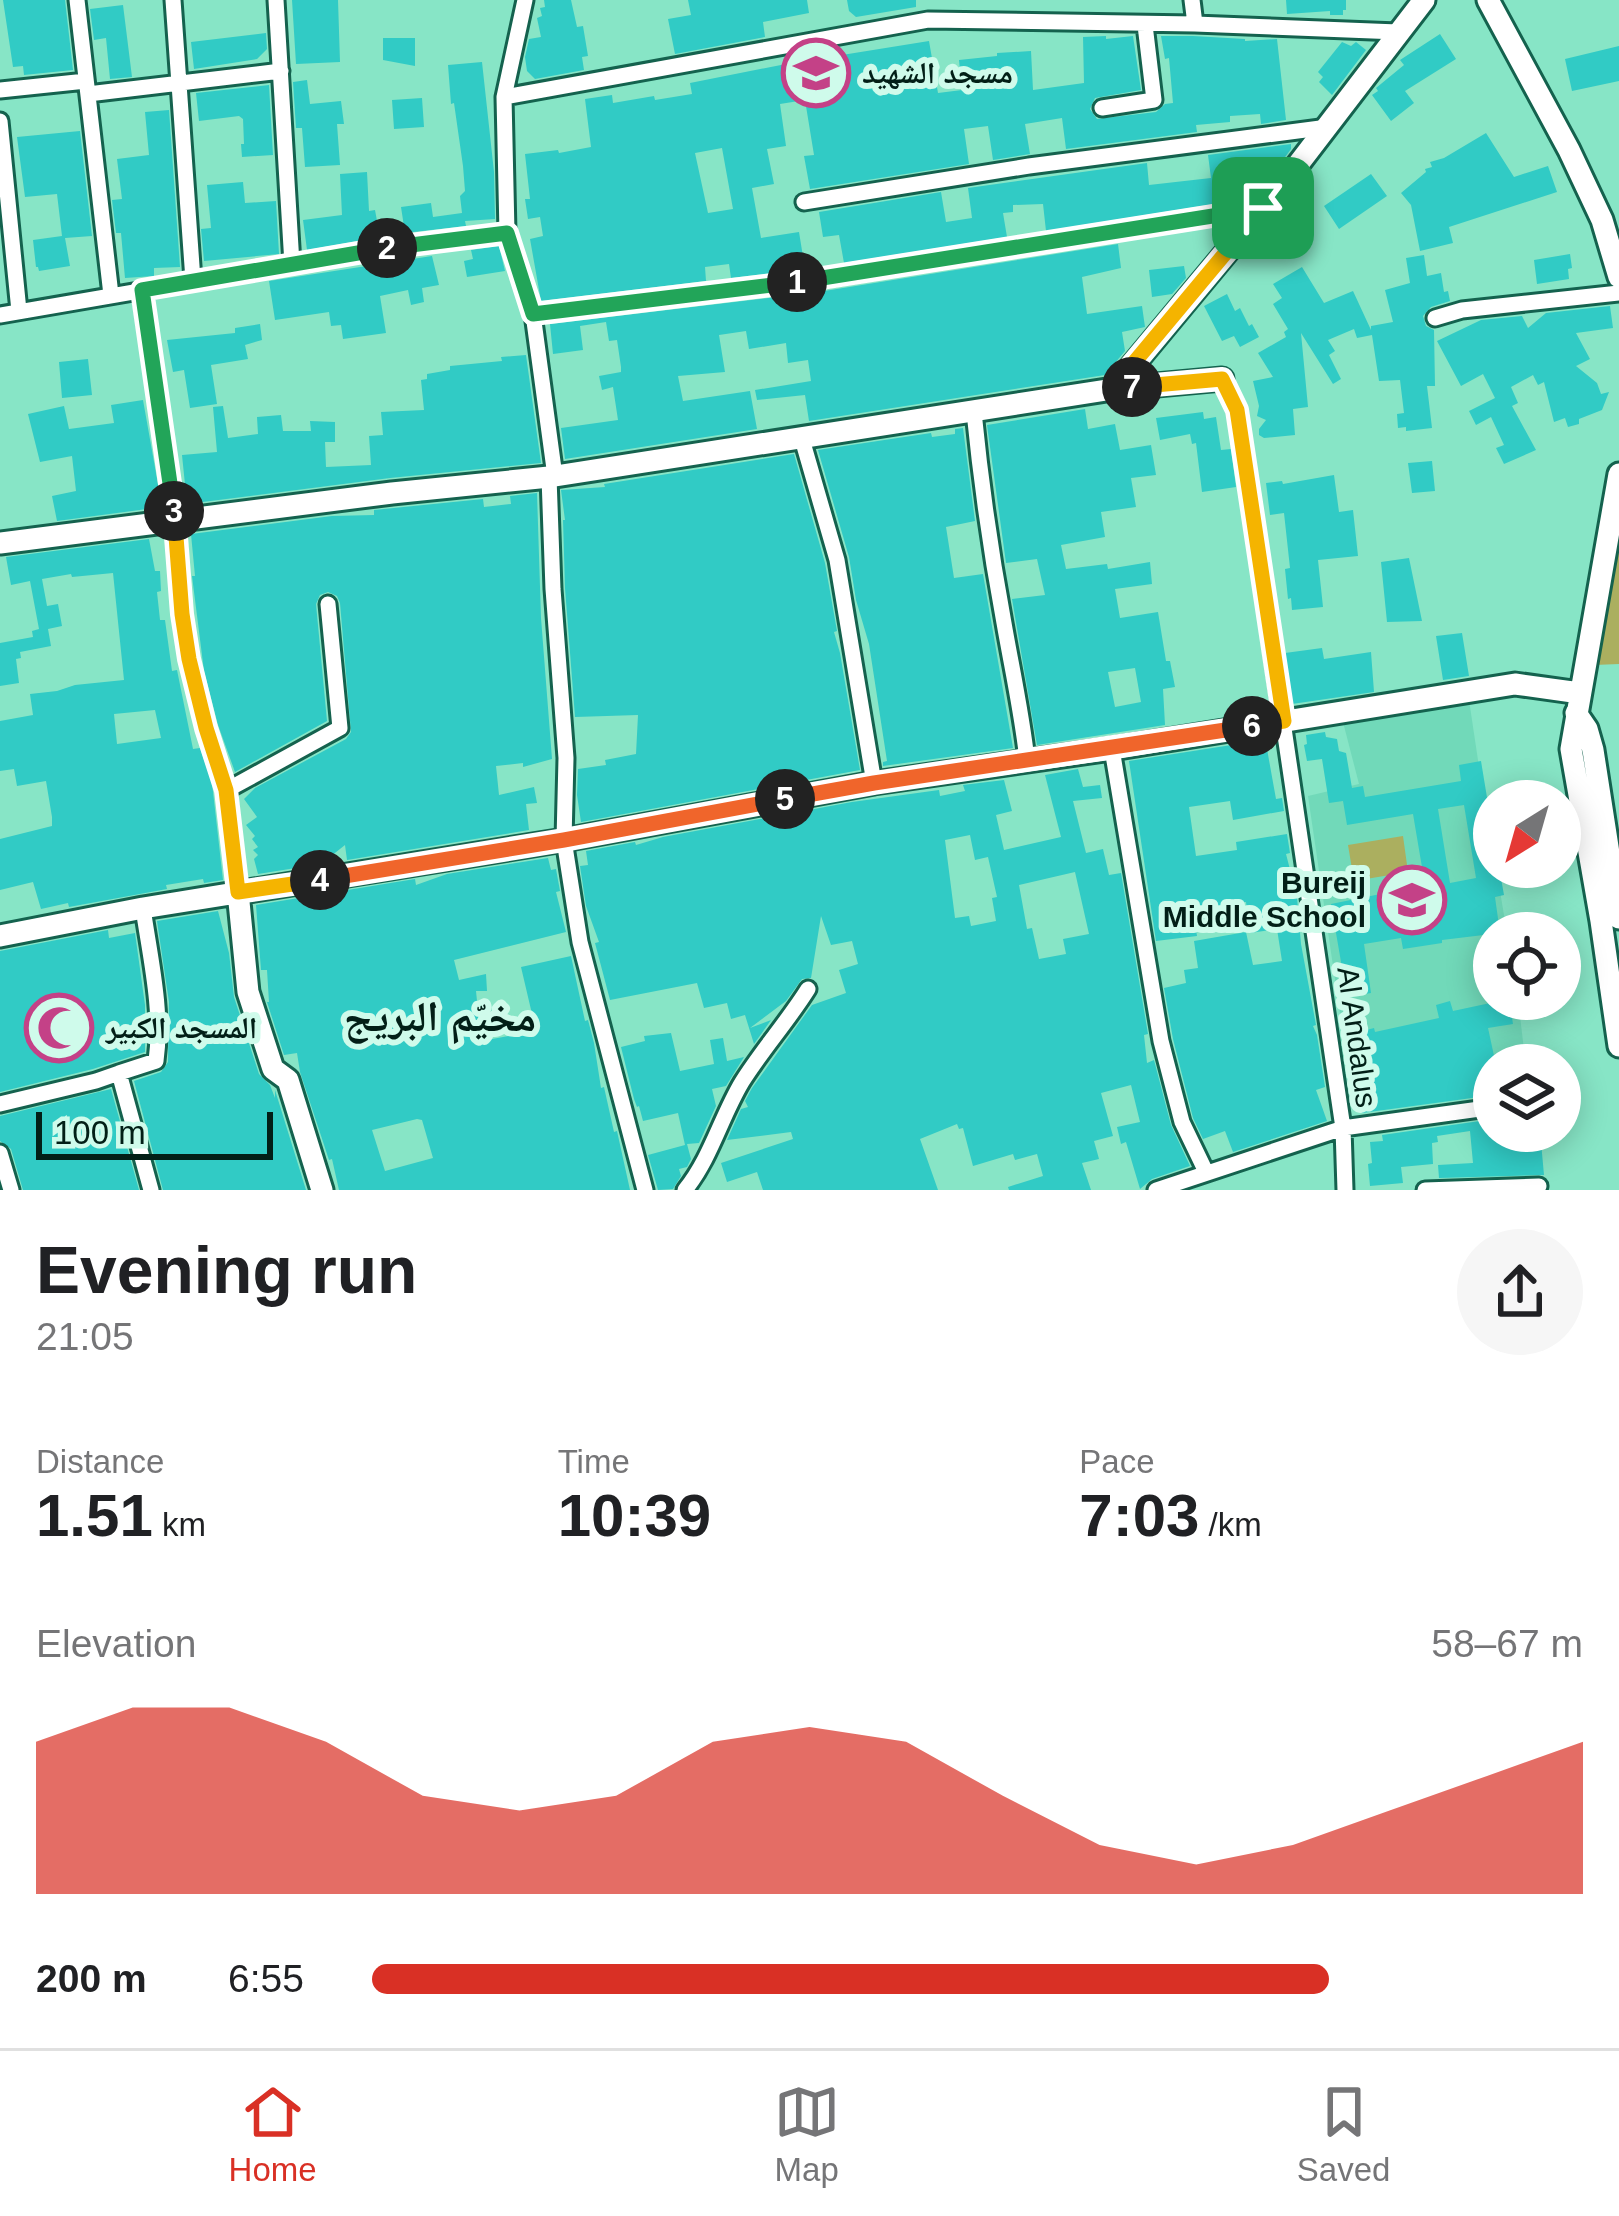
<!DOCTYPE html>
<meta charset="utf-8">
<style>
:root{--surface:#fff;--page:#f6f6f6;--text:#202124;--muted:#757577;--line:#e0e0e0;--accent:#d93025}
body{margin:0;font-family:Helvetica,"Noto Naskh Arabic",sans-serif;background:var(--page);color:var(--text);height:100vh;display:flex;flex-direction:column;font-size:45px;white-space:nowrap}
*{box-sizing:border-box;margin:0}
p{font-size:39px;color:var(--muted)}
.icon{flex:none;width:66px;height:66px;fill:none;stroke:currentColor;stroke-width:2;stroke-linecap:round;stroke-linejoin:round}
.map{position:relative;height:1190px;overflow:hidden}
.sheet{display:flex;flex-direction:column;background:var(--surface);flex:1}
.sheet>*{flex:none}
.needle{width:78px;rotate:217deg}
.fabs{position:absolute;left:1473px;top:780px;display:grid;gap:24px}
.fabs a{display:grid;place-items:center;width:108px;height:108px;border-radius:50%;background:var(--surface);box-shadow:0 6px 30px #0003;font-size:60px}
.scale{position:absolute;left:36px;bottom:30px;width:237px;box-sizing:border-box;padding-left:12px;border:6px solid #021f17;border-top:0;font-size:33px;line-height:42px;white-space:nowrap;color:#021f17;-webkit-text-stroke:9px #cffbeb;paint-order:stroke}
.pin{position:absolute;display:grid;place-items:center;width:102px;height:102px;color:#fff;margin:-51px;border-radius:24px;box-shadow:0 6px 18px #0006}
.km{position:absolute;width:60px;height:60px;margin:-30px;border-radius:50%;background:#222;color:#fff;font-size:33px;line-height:60px;text-align:center}
.round{display:grid;place-items:center;flex:none;width:126px;height:126px;border-radius:63px;background:var(--page)}
.headline{display:flex;align-items:center;justify-content:space-between;height:204px;padding:0 36px}
h1{font-size:66px;font-weight:600;line-height:90px}
.stats{display:grid;grid-template-columns:repeat(3,1fr);gap:18px;height:204px;padding:12px 36px}
.stats div{display:grid;align-content:center}
.stats b{font-size:60px;font-weight:600}
.stats small{font-size:33px;font-weight:400}
.stats p{font-size:33px}
.chart{height:336px;padding:24px 36px}
.chart p{display:flex;justify-content:space-between}
.chart svg{width:100%;height:216px;margin-top:12px;fill:var(--accent);opacity:.7}
ul{padding:0 36px;list-style:none;font-size:39px}
li{display:grid;grid-template-columns:192px 144px 1fr;align-items:center;height:90px}
li i{height:30px;border-radius:15px;background:var(--accent)}
.menu{display:flex;justify-content:space-around;align-items:center;height:168px;border-top:3px solid var(--line);background:var(--surface);font-size:33px;color:var(--muted)}
.menu a{display:grid;justify-items:center;gap:6px}
.menu .on{color:var(--accent)}
.map>svg:first-child{display:block}
.built{fill:#71d9b9}
.green{fill:#abaf5f}
.building{fill:#31cbc5;fill-rule:evenodd}
.lines{fill:none;stroke-linecap:round;stroke-linejoin:round}
.street-casing{stroke:#14624e;stroke-width:21}
.secondary-casing{stroke:#14624e;stroke-width:27}
.street{stroke:#fff;stroke-width:15}
.secondary{stroke:#fff;stroke-width:21}
.split-1-casing{stroke:#fff;stroke-width:24}
.split-2-casing{stroke:#fff;stroke-width:24}
.split-3-casing{stroke:#fff;stroke-width:24}
.split-4-casing{stroke:#fff;stroke-width:24}
.split-5-casing{stroke:#fff;stroke-width:24}
.split-6-casing{stroke:#fff;stroke-width:24}
.split-7-casing{stroke:#fff;stroke-width:24}
.split-8-casing{stroke:#fff;stroke-width:24}
.split-1{stroke:#22a559;stroke-width:15}
.split-2{stroke:#22a559;stroke-width:15}
.split-3{stroke:#22a559;stroke-width:15}
.split-4{stroke:#f5b400;stroke-width:15}
.split-5{stroke:#f0652b;stroke-width:15}
.split-6{stroke:#f0652b;stroke-width:15}
.split-7{stroke:#f5b400;stroke-width:15}
.split-8{stroke:#f5b400;stroke-width:15}
.labels{text-anchor:middle;stroke-width:12;stroke-linejoin:round;paint-order:stroke}
.poi-label{font-size:30px;font-weight:bold;fill:#021f17;stroke:#cffbeb;text-anchor:start}
.street-label{font-size:30px;fill:#021f17;stroke:#cffbeb}
.district-label{font-size:42px;font-weight:bold;fill:#021f17;stroke:#cffbeb}
</style>
<div class="map">
<svg width="1619" height="1190" viewBox="0 0 1619 1190">
<rect width="100%" height="100%" fill="#87e5c6"/>
<!-- built -->
<path class="built" d="M1469 700 1494 867H1496L1507 933H1494V999H1518L1524 1050 1351 1088 1308 796 1359 784 1343 722Z"/>
<!-- green -->
<path class="green" d="M1619 504V664L1594 665Z
M1403 836 1408 872 1354 881 1348 845Z"/>
<!-- building -->
<path class="building" d="M3 0H65L73 70 24 75 23 66 13 67Z
M292 0H338L340 62 296 64Z
M544 0H571L577 27 583 26 588 56 582 57 584 70 535 79 527 71 525 57 529 39 541 37 537 18 542 16 540 8 545 7Z
M688 0H807L809 13 763 22 765 37 675 54 668 19 691 15Z
M847 0H916V7L856 17 849 11Z
M1286 0H1346V10H1343V15H1330V11L1287 14Z
M123 5 132 77 110 79 106 38 94 40 90 9Z
M266 33 267 49 257 59 194 69 191 42Z
M1440 34 1456 59 1405 91 1414 103 1391 121 1372 95 1378 91 1376 88 1404 65 1400 60Z
M1106 36V39L1133 36 1141 90 1095 98 1090 109 1097 119 1156 112 1165 104 1173 103 1169 58 1165 59 1161 36H1193L1245 39V41L1277 39 1286 120 1261 124 1260 114 1230 116V122L1196 125 1197 132 1066 149 1062 118 1025 124 1030 154 993 160 988 126 964 129 969 164 810 189 804 156 814 155 805 100 780 104 786 146 767 149 774 184 752 188 761 238 799 232 805 269 731 278 729 264 705 267 706 281 541 301 530 239 543 236 540 217 528 219 525 199H530L525 154 558 150 559 153 591 147 585 99 612 95 613 103 654 96 655 100 692 94 690 83 786 64 929 41 938 93 962 90 959 60 997 56V53L1031 51 1033 90 1084 83 1083 37ZM722 148 733 209 708 213 695 153Z
M383 38H415V66L383 60Z
M1342 42 1351 46 1356 42 1366 50 1332 95 1319 82 1323 77 1318 72Z
M1619 46V81L1572 91 1565 59Z
M482 62 494 172 495 219 465 221 466 226 405 233 401 207 431 203 433 217 462 213 460 196 465 191 463 166 454 103 451 104 448 65Z
M307 80 310 104 341 101 344 124H337L340 165 305 167 302 128H296L293 82Z
M269 85 273 155 242 157 241 144H244L243 119 239 116 199 121 196 93Z
M422 98 424 127 394 129 392 100Z
M169 110 180 267 154 268V276L125 278 121 233H116L112 200 122 199 117 159 149 155 145 112Z
M80 131 92 236 65 238 70 266 39 271 38 267H36L33 240 62 236 57 194 25 197 17 137Z
M1486 133 1514 177 1548 166 1557 192 1449 227 1453 243 1420 251 1411 205 1401 193 1426 172 1425 169 1432 167 1430 162 1444 158Z
M1291 144V149L1277 168 1267 169 1268 179 1261 187 1238 190 1239 200 1046 231 1043 204 1013 205V212L1003 213 1007 237 844 263 839 235 823 237 819 212 941 192 946 222 972 218 968 188 1147 163 1149 185 1211 178 1208 155Z
M367 172 369 211 375 210 380 237 307 250 303 220 342 215 340 174Z
M1371 174 1387 196 1339 229 1324 206Z
M243 182 245 203 276 201 279 254 204 261 201 229 211 228 207 185Z
M1118 244 1121 268 1082 277 1087 314 1142 306 1145 327 1122 332 1125 351 1105 375 809 421 805 395 757 400 755 390 811 381 808 360 788 363 786 343 749 349 746 331 719 335 725 372 678 376 683 401 750 391 757 429 565 459 561 428 618 420 613 387 602 390 599 376 621 372V367L617 340 609 341 606 322 580 326 583 350 553 354 550 324 818 292Z
M499 246 505 271 467 277 464 261 473 259 471 250Z
M1570 254 1572 268 1568 269 1569 279 1537 284 1534 260Z
M1424 255 1427 276 1441 273 1444 292 1448 291 1450 301 1431 307 1423 316 1426 326 1434 330 1435 386H1427L1432 428 1406 431V427L1398 428 1397 414 1404 413 1400 380 1379 381 1372 335 1357 338 1354 329 1328 340 1335 351 1329 355 1341 379 1333 384 1301 333 1308 407 1293 409 1295 435 1264 438 1259 435V429L1266 420 1257 416 1259 406 1253 381 1273 377 1258 353 1286 337 1284 332 1288 329 1273 304 1282 298 1273 284 1302 267 1324 303 1353 291 1371 330V326L1393 322 1385 290 1410 283 1406 258Z
M432 256 439 285 422 288 424 302 411 305 408 290 380 296 386 333 343 339 341 325 331 326 329 312 275 320 269 281Z
M1184 266 1186 278 1172 294 1152 297 1149 270Z
M1227 294 1235 311 1240 308 1249 326 1252 324 1259 337 1240 347 1234 336 1222 341 1204 306Z
M1610 306 1613 328 1576 333 1590 359 1576 366 1597 383 1601 394 1609 392 1602 410 1579 419V424L1568 427 1565 418 1554 422 1544 382 1538 385 1533 375 1511 387 1518 403 1512 406 1536 450 1504 464 1496 448 1504 445 1491 417 1476 425 1469 411 1495 398 1483 374 1461 386 1437 341 1481 320 1522 316 1528 328 1546 313Z
M260 324 262 340 245 345 248 359 211 365 217 404 190 408 184 370 173 372 167 340 235 333V328Z
M526 355 541 463 390 478 187 504 182 455 217 452 213 407 223 406 228 438 258 434 257 417 281 415 283 431H311L310 421 335 422V442H325L326 467 371 465 369 436 383 435 381 412 424 410 421 380 427 379V374L450 370V366L502 361 501 357Z
M88 359 92 395 62 398 59 362Z
M143 400 162 507 57 521 52 496 76 491 72 456 40 462 28 414 64 406 69 429 114 423 111 405Z
M1085 409 1088 429 1115 424 1120 450 1151 445 1156 475 1131 478 1136 507 1101 512 1105 537 1061 545 1066 569 1107 564 1108 569 1150 562 1152 584 1115 589 1120 618 1158 612 1166 661H1170L1175 687 1163 689 1165 725 1037 745 1012 599 1045 595 1037 559 1006 563 987 425ZM1135 668 1141 702 1115 707 1108 672Z
M1203 412 1204 419 1216 417 1221 450 1231 449 1236 487 1202 492 1196 443 1192 444 1190 434 1160 440 1156 418Z
M963 428 975 521 946 527 954 578 983 574 1013 748 883 766V762L887 761 869 644 856 600 849 557 818 450 931 433 932 437 955 434V429Z
M794 454 825 563 837 631 834 632 840 653 860 770 581 822 577 795 578 769 606 765 605 760 636 754 638 715 575 717 565 588 563 520H565L561 490 605 487 604 484Z
M1432 461 1435 491 1412 493 1408 463Z
M1334 475 1339 512 1353 510 1358 556 1318 560 1323 607 1292 610 1291 598 1288 599 1285 569 1290 568 1284 513 1270 515 1266 483 1282 481 1283 484Z
M537 493 541 618 552 759 523 767V763L496 766 499 795 534 787 537 803 526 804 529 830 347 860 345 845 321 864 258 874 254 859 258 855 253 850 258 847 252 839 255 836 246 825 257 817 244 799 255 788 346 739 351 732 340 603 337 596 328 592 320 595 316 604 327 721 235 772 218 725 204 671 192 576H195L191 534 332 516 374 515V510L483 499 484 507 511 504 510 496Z
M149 539 155 571H160L161 591 157 592 160 620H165L172 671 177 670 193 749 200 748 212 783 223 880 204 883 203 879 166 885 167 889 69 907 68 903 41 909 33 882 0 890V839L52 826V817L46 781 17 786 14 769 0 771V721L33 715 30 694 57 691 75 685 124 680 113 573 72 577 71 574 42 579 47 606 58 604 62 626 48 629 51 646 20 652 21 658 16 659 19 683 0 686V643L33 637 32 631 39 629 30 581 11 585 6 557ZM155 710 161 738 117 744 114 714Z
M1409 558 1422 621 1387 622 1381 562Z
M1462 633 1469 676 1443 680 1436 636Z
M1322 648 1324 659 1371 652 1374 692 1292 704 1285 653Z
M1325 732 1326 737 1337 739 1339 751 1346 753 1352 788 1363 786 1365 797 1461 781 1459 765 1481 761 1494 840V867H1499L1504 895 1495 897 1500 933 1442 940V943L1403 949 1401 938 1364 944 1371 993 1352 996 1351 984 1345 985 1331 904 1425 885 1413 814 1347 825 1343 801 1329 803 1322 759 1307 761 1304 745 1307 744 1306 735ZM1464 805 1476 878 1450 883 1438 809Z
M1238 744 1240 754 1267 749 1276 799 1282 798 1284 811 1233 820 1230 801 1189 807 1196 856 1237 850 1236 842 1287 834 1290 853 1286 854 1297 897 1301 944 1316 1025 1313 1026 1317 1035 1325 1087 1316 1090 1327 1121 1233 1152 1225 1131 1203 1139 1193 1118 1173 1039 1164 988 1186 983 1184 970 1198 968 1194 941 1246 932 1253 965 1282 961 1277 929 1250 933 1246 902 1193 910 1197 936 1156 941 1129 761Z
M1078 769 1083 787 1100 785 1102 798 1073 801 1086 853 1103 849 1109 875 1121 873 1148 1034 1144 1035 1147 1063 1154 1060 1171 1125 1190 1166 1152 1179 1140 1189 1126 1142 1121 1144 1117 1127 1140 1122 1131 1085 1101 1093 1113 1136 1094 1141 1099 1159 1082 1163 1091 1190H1009L1008 1187 1043 1176 1037 1154 1015 1160 1013 1154 973 1166 963 1128 959 1129 957 1124 920 1139 938 1190H763L757 1172 727 1182 721 1163 793 1139 791 1132 727 1140 741 1109 748 1107 745 1101 752 1088 812 1005 846 993 839 970 858 964 852 941 831 945 821 916 811 978 802 979 786 1001 750 1028 771 1020 754 1044 745 1015 731 1019 727 1003 704 1008 697 983 610 1000 595 943 599 942 586 906 580 866 588 865 586 851 635 842 636 845 663 837 852 802 939 790 940 796 965 791 963 785 1004 780 1012 811 996 815 1004 850 1061 837 1045 775ZM970 835 975 860 988 857 997 897 992 898 996 921 971 926 969 916 955 918 945 840ZM1075 872 1089 934 1063 939 1066 954 1039 959 1032 928 1027 929 1019 885Z
M548 858 551 870 556 869 560 891 556 892 566 932 454 960 459 980 486 974 487 991H476L481 1041 536 1031 521 967 571 956 585 1021 588 1020 594 1043 601 1088 604 1087 614 1132 617 1131 630 1190H339L332 1159 329 1160 300 1072 297 1053 284 1055 267 1002H269L267 970H261L256 905 415 879 416 885 447 874ZM417 1119 422 1120 433 1158 385 1171 372 1130Z
M218 911 229 953 234 997 259 1074 270 1085 275 1098V1090L306 1190H163L134 1081 161 1072 168 1062 169 1002 157 921Z
M108 930 109 938 135 933 145 1005V1052L93 1069 0 1092V951Z
M1509 999 1513 1024 1488 1028 1496 1065 1494 1095 1362 1113 1359 1094 1369 1093 1355 1033 1374 1028 1375 1032 1439 1018 1436 1005 1450 1001 1453 1011Z
M671 1033 680 1071 714 1064 710 1040 723 1038 727 1061 744 1057 726 1086 712 1089 716 1106 699 1143 687 1144 691 1159 687 1167 679 1169 681 1176 673 1189 658 1190 648 1155 685 1145 678 1113 643 1121 639 1106 637 1107 634 1099 621 1047 645 1041 644 1036Z
M111 1089 139 1190H23L11 1149 0 1141V1116Z
M1494 1119V1131H1540L1544 1175 1439 1178 1438 1165 1473 1163 1470 1131 1437 1136 1438 1142 1432 1143 1433 1164 1401 1167 1403 1183 1370 1186 1368 1164 1372 1163 1370 1142 1383 1141 1382 1135Z"/>
<g class="lines">
<defs>
<path id="street" d="M77 0 111 295
M173 0 193 280
M276 0 292 264
M525 0 504 97 507 233 533 314 554 469 549 477 553 589 566 758 564 840 580 942 645 1190
M1192 0 1195 24
M0 90 86 81
M88 94 281 71
M504 97 928 20 1195 24 1398 32
M1102 108 1154 100 1145 25
M0 121 19 311
M804 202 1029 166 1328 127
M141 290 176 522 182 614 189 659 206 728 227 790 238 892
M533 314 816 280 1263 208
M0 315 389 248 507 233
M1435 318 1462 310 1619 293
M1222 379 1237 410 1343 1128 1494 1107
M974 412C981 483 991 553 1004 623 1012 669 1022 714 1027 760
M802 439 837 560 874 783
M1112 749 1161 1041 1182 1122 1206 1172
M227 790 340 728 328 604
M143 908C150 957 163 1011 156 1061L119 1073 151 1190
M0 1104 96 1081 119 1073
M0 1153 11 1190
M685 1190C711 1158 721 1117 742 1082 762 1050 788 1021 808 989
M1156 1190 1343 1128 1345 1190
M1425 1190 1539 1186"/>
<path id="secondary" d="M1488 0 1569 150 1602 220 1619 277
M1113 389 1280 188 1424 0
M1619 474 1571 749 1601 921 1619 1046
M0 543 392 493 549 477 1113 389 1222 379
M1576 713 1587 729 1593 750 1619 918
M238 892 248 992 273 1069 288 1080 322 1190
M0 936 143 908 564 840 874 783 1112 749 1515 684 1580 693"/>
</defs>
<!-- street casing -->
<use href="#street" class="street-casing"/>
<!-- secondary casing -->
<use href="#secondary" class="secondary-casing"/>
<!-- street -->
<use href="#street" class="street"/>
<!-- secondary -->
<use href="#secondary" class="secondary"/>
</g>
<g class="lines">
<defs>
<path id="split-1" d="M797 282 1263 208"/>
<path id="split-2" d="M387 248 507 233 533 314 797 282"/>
<path id="split-3" d="M174 511 142 290 387 248"/>
<path id="split-4" d="M174 511 182 614 189 659 206 728 226 790 238 892 320 880"/>
<path id="split-5" d="M320 880 564 840 785 799"/>
<path id="split-6" d="M785 799 874 783 1252 726"/>
<path id="split-7" d="M1132 387 1222 379 1237 410 1284 721 1252 726"/>
<path id="split-8" d="M1132 387 1112 389 1263 208"/>
</defs>
<!-- split-1 casing -->
<use href="#split-1" class="split-1-casing"/>
<!-- split-2 casing -->
<use href="#split-2" class="split-2-casing"/>
<!-- split-3 casing -->
<use href="#split-3" class="split-3-casing"/>
<!-- split-4 casing -->
<use href="#split-4" class="split-4-casing"/>
<!-- split-5 casing -->
<use href="#split-5" class="split-5-casing"/>
<!-- split-6 casing -->
<use href="#split-6" class="split-6-casing"/>
<!-- split-7 casing -->
<use href="#split-7" class="split-7-casing"/>
<!-- split-8 casing -->
<use href="#split-8" class="split-8-casing"/>
<!-- split-1 -->
<use href="#split-1" class="split-1"/>
<!-- split-2 -->
<use href="#split-2" class="split-2"/>
<!-- split-3 -->
<use href="#split-3" class="split-3"/>
<!-- split-4 -->
<use href="#split-4" class="split-4"/>
<!-- split-5 -->
<use href="#split-5" class="split-5"/>
<!-- split-6 -->
<use href="#split-6" class="split-6"/>
<!-- split-7 -->
<use href="#split-7" class="split-7"/>
<!-- split-8 -->
<use href="#split-8" class="split-8"/>
</g>
<!-- icons -->
<defs>
<symbol id="school-ring" viewBox="-11 -11 22 22"><circle r="9.5" fill="#cffbeb" stroke="#c44187" stroke-width="1.5"/><path d="M0-5L7-2L0 1L-7-2ZM-4 1L0 2.5L4 1V4Q0 6-4 4Z" fill="#c44187"/></symbol>
<symbol id="mosque-ring" viewBox="-11 -11 22 22"><circle r="9.5" fill="#cffbeb" stroke="#c44187" stroke-width="1.5"/><path d="M3.5-4.9A6 6 0 1 0 3.5 4.9A5 5 0 1 1 3.5-4.9Z" fill="#c44187"/></symbol>
</defs>
<g fill-rule="evenodd">
<use href="#school-ring" x="778" y="35" width="76" height="76"/>
<use href="#school-ring" x="1374" y="862" width="76" height="76"/>
<use href="#mosque-ring" x="21" y="990" width="76" height="76"/>
</g>
<g class="labels">
<!-- poi labels -->
<g class="poi-label">
<text x="862" y="83">مسجد الشهيد</text>
<text x="1366" y="893" text-anchor="end">Bureij<tspan x="1366" dy="34">Middle School</tspan></text>
<text x="106" y="1038">المسجد الكبير</text>
</g>
<!-- street labels -->
<g class="street-label">
<text transform="translate(1357 1037) rotate(82)" y="10">Al Andalus</text>
</g>
<!-- district labels -->
<g class="district-label">
<text x="440" y="1031">مخيّم البريج</text>
</g>
</g>
</svg>
<div class="fabs">
<a><svg class="needle" viewBox="-14 -14 28 28"><path d="M0-13l5 13h-10z" fill="#e53935"/><path d="M0 13l5-13h-10z" fill="#757577"/></svg></a>
<a><svg class="icon" aria-label="locate" viewBox="0 0 24 24"><circle cx="12" cy="12" r="6"/><path d="M12 2v4M12 18v4M2 12h4M18 12h4"/></svg></a>
<a><svg class="icon" aria-label="layers" viewBox="0 0 24 24"><path d="M12 4l9 5-9 5-9-5zM3 14l9 5 9-5"/></svg></a>
</div>
<div class="scale">100 m</div>
<div class="pin" style="left:1263px;top:208px;background:#1e9e55"><svg class="icon" aria-label="arrive" viewBox="0 0 24 24"><path d="M6 21V4h12l-3 4 3 4H6"/></svg></div>
<b class="km" style="left:797px;top:282px">1</b>
<b class="km" style="left:387px;top:248px">2</b>
<b class="km" style="left:174px;top:511px">3</b>
<b class="km" style="left:320px;top:880px">4</b>
<b class="km" style="left:785px;top:799px">5</b>
<b class="km" style="left:1252px;top:726px">6</b>
<b class="km" style="left:1132px;top:387px">7</b>
</div>
<section class="sheet">
<div class="headline"><div><h1>Evening run</h1><p>21:05</p></div><a class="round"><svg class="icon" aria-label="share" viewBox="0 0 24 24"><path d="M12 15V3M7 8l5-5 5 5M5 13v7h14v-7"/></svg></a></div>
<div class="stats">
<div><p>Distance</p><b>1.51<small> km</small></b></div>
<div><p>Time</p><b>10:39</b></div>
<div><p>Pace</p><b>7:03<small> /km</small></b></div>
</div>
<div class="chart"><p><span>Elevation</span>58–67 m</p>
<svg viewBox="0 0 160 44" preserveAspectRatio="none"><path d="M0 44V13L10 6L20 6L30 13L40 24L50 27L60 24L70 13L80 10L90 13L100 24L110 34L120 38L130 34L140 27L150 20L160 13V44z"/></svg>
</div>
<ul>
<li><b>200 m</b>6:55<i style="width:79%"></i></li>
</ul>
</section>
<nav class="menu">
<a class="on"><svg class="icon" aria-label="home" viewBox="0 0 24 24"><path d="M3 11l9-7 9 7M6 9v11h12V9"/></svg>Home</a>
<a><svg class="icon" aria-label="map" viewBox="0 0 24 24"><path d="M3 6l6-2 6 2 6-2v14l-6 2-6-2-6 2zM9 4v14M15 6v14"/></svg>Map</a>
<a><svg class="icon" aria-label="saved" viewBox="0 0 24 24"><path d="M7 4h10v16l-5-4-5 4z"/></svg>Saved</a>
</nav>
